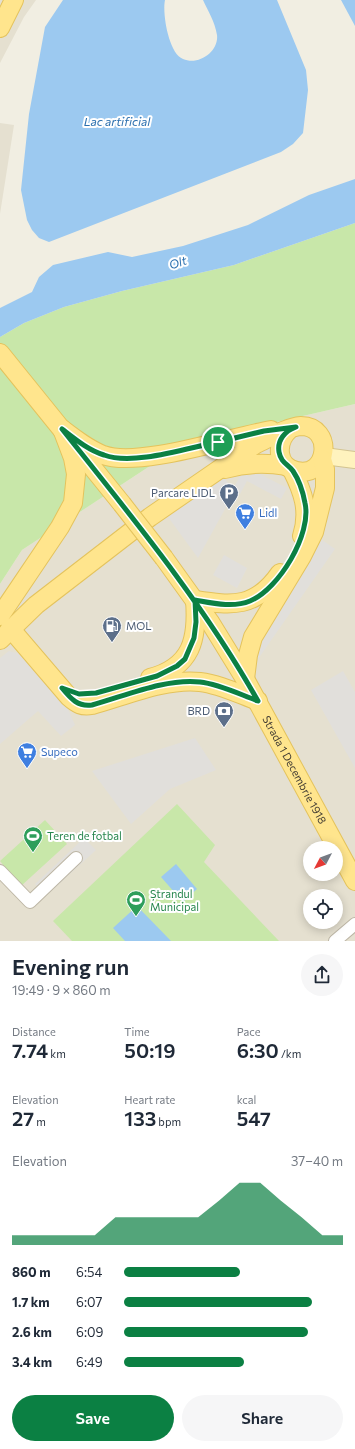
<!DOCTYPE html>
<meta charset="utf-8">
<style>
:root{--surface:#fff;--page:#f6f6f7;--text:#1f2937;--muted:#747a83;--accent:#0b8043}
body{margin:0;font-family:Commissioner,sans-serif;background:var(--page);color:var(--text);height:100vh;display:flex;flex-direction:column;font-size:15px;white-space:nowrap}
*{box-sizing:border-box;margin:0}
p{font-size:13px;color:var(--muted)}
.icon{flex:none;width:22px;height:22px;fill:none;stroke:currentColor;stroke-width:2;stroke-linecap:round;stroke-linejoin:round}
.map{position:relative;height:941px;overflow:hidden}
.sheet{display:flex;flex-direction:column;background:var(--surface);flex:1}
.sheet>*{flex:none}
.needle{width:26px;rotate:229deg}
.controls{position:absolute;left:303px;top:841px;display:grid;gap:8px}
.controls a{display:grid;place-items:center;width:40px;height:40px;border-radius:50%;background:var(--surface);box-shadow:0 2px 10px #0003;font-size:20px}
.pin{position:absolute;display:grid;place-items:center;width:34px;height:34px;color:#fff;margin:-17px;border:2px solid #fff;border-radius:50%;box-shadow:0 1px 4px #0007}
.round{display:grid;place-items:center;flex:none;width:42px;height:42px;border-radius:21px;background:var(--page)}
.summary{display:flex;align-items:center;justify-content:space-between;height:68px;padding:0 12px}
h1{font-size:22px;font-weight:600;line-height:30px}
.metrics{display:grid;grid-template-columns:repeat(3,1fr);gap:6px;height:68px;padding:4px 12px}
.metrics div{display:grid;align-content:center}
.metrics b{font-size:20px;font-weight:600}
.metrics small{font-size:11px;font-weight:400}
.metrics p{font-size:11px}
.chart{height:112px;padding:8px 12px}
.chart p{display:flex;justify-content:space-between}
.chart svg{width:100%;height:72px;margin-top:4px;fill:var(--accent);opacity:.7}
.action{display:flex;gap:8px;margin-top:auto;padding:8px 12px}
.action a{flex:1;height:46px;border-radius:24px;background:var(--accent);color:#fff;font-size:16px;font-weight:600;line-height:46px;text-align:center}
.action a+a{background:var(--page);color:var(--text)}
ul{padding:0 12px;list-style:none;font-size:13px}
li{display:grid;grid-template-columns:64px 48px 1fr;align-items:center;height:30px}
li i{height:10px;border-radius:5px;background:var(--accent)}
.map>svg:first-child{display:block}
.residential{fill:#e5e0d0;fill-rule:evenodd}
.green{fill:#c8e7a9}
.parking{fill:#e1dfdb}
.water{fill:#9cc9f0}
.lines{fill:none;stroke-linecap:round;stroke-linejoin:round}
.minor-casing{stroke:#bdb6a5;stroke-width:14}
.secondary-casing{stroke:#d3c491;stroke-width:18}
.primary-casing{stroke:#e4c35d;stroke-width:20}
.minor{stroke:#fff;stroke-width:12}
.secondary{stroke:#fff3be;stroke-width:16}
.primary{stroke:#ffe58d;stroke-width:18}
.primary-bridge-casing{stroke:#e4c35d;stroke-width:20;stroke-linecap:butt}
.primary-bridge{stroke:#ffe58d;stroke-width:18}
.route-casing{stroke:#fff;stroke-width:8}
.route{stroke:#0b8043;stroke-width:5}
.labels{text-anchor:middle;stroke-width:4;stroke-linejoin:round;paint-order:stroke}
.service-label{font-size:11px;fill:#4e5e75;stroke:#fff;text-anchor:end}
.shop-label{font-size:11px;fill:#366cbe;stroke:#fff;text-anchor:start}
.street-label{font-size:11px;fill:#433d33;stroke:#fff}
.leisure-label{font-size:11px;fill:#27864d;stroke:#fff;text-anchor:start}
.water-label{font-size:12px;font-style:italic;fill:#2c70af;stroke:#fff}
</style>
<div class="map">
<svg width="355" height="941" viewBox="0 0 355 941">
<rect width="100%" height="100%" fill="#f1eee2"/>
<!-- residential -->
<path class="residential" d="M0 0H36L24 17 0 63Z
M0 123 14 125 0 214Z
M355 404V941H0V584L22 550 185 443ZM310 848H336V874H310ZM310 896H336V922H310Z"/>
<!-- green -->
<path class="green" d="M355 223V404L185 443 22 550 0 584V337L24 323 64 307 122 291 234 265Z
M177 804 215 845 204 862 279 941H72L53 921Z
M45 820 67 844 21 886 0 861Z"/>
<!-- parking -->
<path class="parking" d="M254 471 287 488 281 499 247 481 240 494 235 491 198 558 168 517 224 478 229 484 235 485 243 472 250 477Z
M318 537 335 549 258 659 251 653Z
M224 555 247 568 237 588 213 575Z
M9 651 24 655 67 707 75 725 61 736 38 711 0 744V658Z
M343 671 355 692V768L311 690Z
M195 738 216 770 170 789 131 824 92 771Z
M84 838 96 850 46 896 35 884Z"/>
<!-- water -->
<path class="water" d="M63 0H165C162 14 169 54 183 59 199 66 219 51 217 35 215 22 208 11 203 0H277L306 70 308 90 303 133 293 144 281 152 49 242 39 238 32 230 27 220 21 190 29 114 45 27Z
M341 0H355V26Z
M355 179V223L234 265 122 291 64 307 24 323 0 337V308L32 292 39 277 53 265 108 252 132 257 183 246 248 225 309 195Z
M176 864 197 889 183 902 161 877Z
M137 906 171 941H125L113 928Z"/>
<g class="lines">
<defs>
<path id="minor" d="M0 871 30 902 76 858
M335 941 355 924"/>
<path id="secondary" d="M324 456 355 460"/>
<g id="primary">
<path d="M0 28 14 0"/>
<path d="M0 353 122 504"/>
<path d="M62 429C75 439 88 449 103 455 139 468 231 437 271 430"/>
<path d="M225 469C246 463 264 462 286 466"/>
<path d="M292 470C303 492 310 511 302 536"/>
<path id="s1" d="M164 558 210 622 245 679 355 881"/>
<path d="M195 600C233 606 256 608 280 573"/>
<path d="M0 616 60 527 73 503 76 474 73 458 62 429"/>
<path d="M10 628 69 697C77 704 82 707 92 705 125 696 166 678 200 682 219 684 239 694 258 701"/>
<path d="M0 640 36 605 150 517 256 444C269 438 287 427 301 426 334 426 329 478 297 471 276 467 275 442 290 429"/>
<path d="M150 678C192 667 198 639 195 600"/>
<path d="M245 679 248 655 253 637 302 556 314 532 325 488V469L322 459"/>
</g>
</defs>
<!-- minor casing -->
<use href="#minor" class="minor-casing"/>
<!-- secondary casing -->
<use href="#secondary" class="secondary-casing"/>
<!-- primary casing -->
<use href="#primary" class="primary-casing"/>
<!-- minor -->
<use href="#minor" class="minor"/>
<!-- secondary -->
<use href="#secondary" class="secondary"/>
<!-- primary -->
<use href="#primary" class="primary"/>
<defs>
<path id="primary-bridge" d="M122 504 164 558"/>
</defs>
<!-- primary-bridge casing -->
<use href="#primary-bridge" class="primary-bridge-casing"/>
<!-- primary-bridge -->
<use href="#primary-bridge" class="primary-bridge"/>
</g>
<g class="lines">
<defs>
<path id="route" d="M218 442C187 448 133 466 104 455 88 450 75 439 62 429 132 517 203 603 258 701 239 694 219 684 200 682 166 678 125 696 92 705 78 707 71 699 62 688L79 694 96 693 157 676 177 666 185 659 194 638 196 622 195 600C212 603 233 608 250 601 279 589 312 534 305 503 303 492 299 480 293 471 288 464 281 463 279 452 277 440 285 431 296 427L264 431 218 442"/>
</defs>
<!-- route casing -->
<use href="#route" class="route-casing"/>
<!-- route -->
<use href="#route" class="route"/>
</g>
<!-- icons -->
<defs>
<symbol id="parking-pin" viewBox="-11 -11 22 30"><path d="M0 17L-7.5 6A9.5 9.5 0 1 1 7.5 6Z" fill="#5c6f8a" stroke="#fff"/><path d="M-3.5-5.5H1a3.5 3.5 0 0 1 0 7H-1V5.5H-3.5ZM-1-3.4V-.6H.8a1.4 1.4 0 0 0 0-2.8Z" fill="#fff"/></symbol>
<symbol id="supermarket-pin" viewBox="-11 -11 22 30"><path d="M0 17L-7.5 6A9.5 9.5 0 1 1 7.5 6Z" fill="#3f7fe0" stroke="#fff"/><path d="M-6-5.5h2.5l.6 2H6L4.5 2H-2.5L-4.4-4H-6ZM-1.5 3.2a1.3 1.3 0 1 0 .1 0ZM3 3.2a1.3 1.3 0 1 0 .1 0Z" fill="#fff"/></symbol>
<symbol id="fuel-pin" viewBox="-11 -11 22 30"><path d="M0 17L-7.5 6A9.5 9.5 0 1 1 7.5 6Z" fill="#5c6f8a" stroke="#fff"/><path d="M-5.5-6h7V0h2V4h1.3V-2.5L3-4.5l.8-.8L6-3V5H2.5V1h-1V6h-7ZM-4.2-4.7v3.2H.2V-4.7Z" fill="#fff"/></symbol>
<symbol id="bank-pin" viewBox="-11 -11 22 30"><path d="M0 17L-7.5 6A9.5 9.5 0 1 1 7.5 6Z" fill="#5c6f8a" stroke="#fff"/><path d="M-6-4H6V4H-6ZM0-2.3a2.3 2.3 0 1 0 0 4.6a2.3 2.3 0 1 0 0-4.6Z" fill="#fff"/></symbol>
<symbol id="stadium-pin" viewBox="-11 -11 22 30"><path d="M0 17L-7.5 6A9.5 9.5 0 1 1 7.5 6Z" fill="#2e9e5b" stroke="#fff"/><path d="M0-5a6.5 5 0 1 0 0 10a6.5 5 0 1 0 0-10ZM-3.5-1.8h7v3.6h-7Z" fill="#fff"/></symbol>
</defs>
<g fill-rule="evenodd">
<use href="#parking-pin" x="218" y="482" width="22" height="30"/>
<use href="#supermarket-pin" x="234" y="502" width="22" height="30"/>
<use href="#fuel-pin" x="101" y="615" width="22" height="30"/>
<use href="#bank-pin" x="213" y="700" width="22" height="30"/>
<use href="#supermarket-pin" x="16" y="741" width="22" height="30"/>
<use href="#stadium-pin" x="22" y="825" width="22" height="30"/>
<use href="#stadium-pin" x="125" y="889" width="22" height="30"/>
</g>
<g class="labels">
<!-- service labels -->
<g class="service-label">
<text x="215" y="497">Parcare LIDL</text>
<text x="126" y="630" text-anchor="start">MOL</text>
<text x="210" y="715">BRD</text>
</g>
<!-- shop labels -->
<g class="shop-label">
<text x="259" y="517">Lidl</text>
<text x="41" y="756">Supeco</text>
</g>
<!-- street labels -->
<g class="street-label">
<text dy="4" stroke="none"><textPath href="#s1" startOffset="249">Strada 1 Decembrie 1918</textPath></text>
</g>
<!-- leisure labels -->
<g class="leisure-label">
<text x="47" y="840">Teren de fotbal</text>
<text x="150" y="898">Ștrandul<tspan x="150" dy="13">Municipal</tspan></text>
</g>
<!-- water labels -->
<g class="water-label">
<text x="117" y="126">Lac artificial</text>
<text transform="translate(178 263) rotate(-18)" y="4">Olt</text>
</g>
</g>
</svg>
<div class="controls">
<a><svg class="needle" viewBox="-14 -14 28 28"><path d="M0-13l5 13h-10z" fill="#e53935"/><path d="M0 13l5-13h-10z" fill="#747a83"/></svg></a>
<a><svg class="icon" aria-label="locate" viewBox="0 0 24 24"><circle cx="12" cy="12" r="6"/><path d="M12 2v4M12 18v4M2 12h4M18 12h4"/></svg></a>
</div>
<div class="pin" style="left:218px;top:442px;background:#1e9e55"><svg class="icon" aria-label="arrive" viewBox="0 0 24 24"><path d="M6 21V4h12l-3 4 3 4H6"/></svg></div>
</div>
<section class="sheet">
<div class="summary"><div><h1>Evening run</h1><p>19:49 · 9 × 860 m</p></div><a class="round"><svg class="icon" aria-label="share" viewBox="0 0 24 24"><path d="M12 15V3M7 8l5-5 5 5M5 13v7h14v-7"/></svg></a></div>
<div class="metrics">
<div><p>Distance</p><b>7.74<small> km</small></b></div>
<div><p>Time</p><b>50:19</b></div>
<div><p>Pace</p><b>6:30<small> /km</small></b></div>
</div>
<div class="metrics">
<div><p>Elevation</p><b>27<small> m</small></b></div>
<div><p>Heart rate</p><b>133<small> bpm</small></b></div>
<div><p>kcal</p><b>547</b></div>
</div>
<div class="chart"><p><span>Elevation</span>37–40 m</p>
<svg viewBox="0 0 160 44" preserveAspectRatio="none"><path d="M0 44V38L10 38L20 38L30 38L40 38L50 27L60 27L70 27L80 27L90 27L100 17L110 6L120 6L130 17L140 27L150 38L160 38V44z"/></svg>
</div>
<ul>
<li><b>860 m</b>6:54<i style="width:53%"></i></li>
<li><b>1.7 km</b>6:07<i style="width:86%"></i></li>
<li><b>2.6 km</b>6:09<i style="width:84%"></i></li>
<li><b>3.4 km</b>6:49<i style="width:55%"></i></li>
</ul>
<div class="action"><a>Save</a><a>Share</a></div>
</section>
